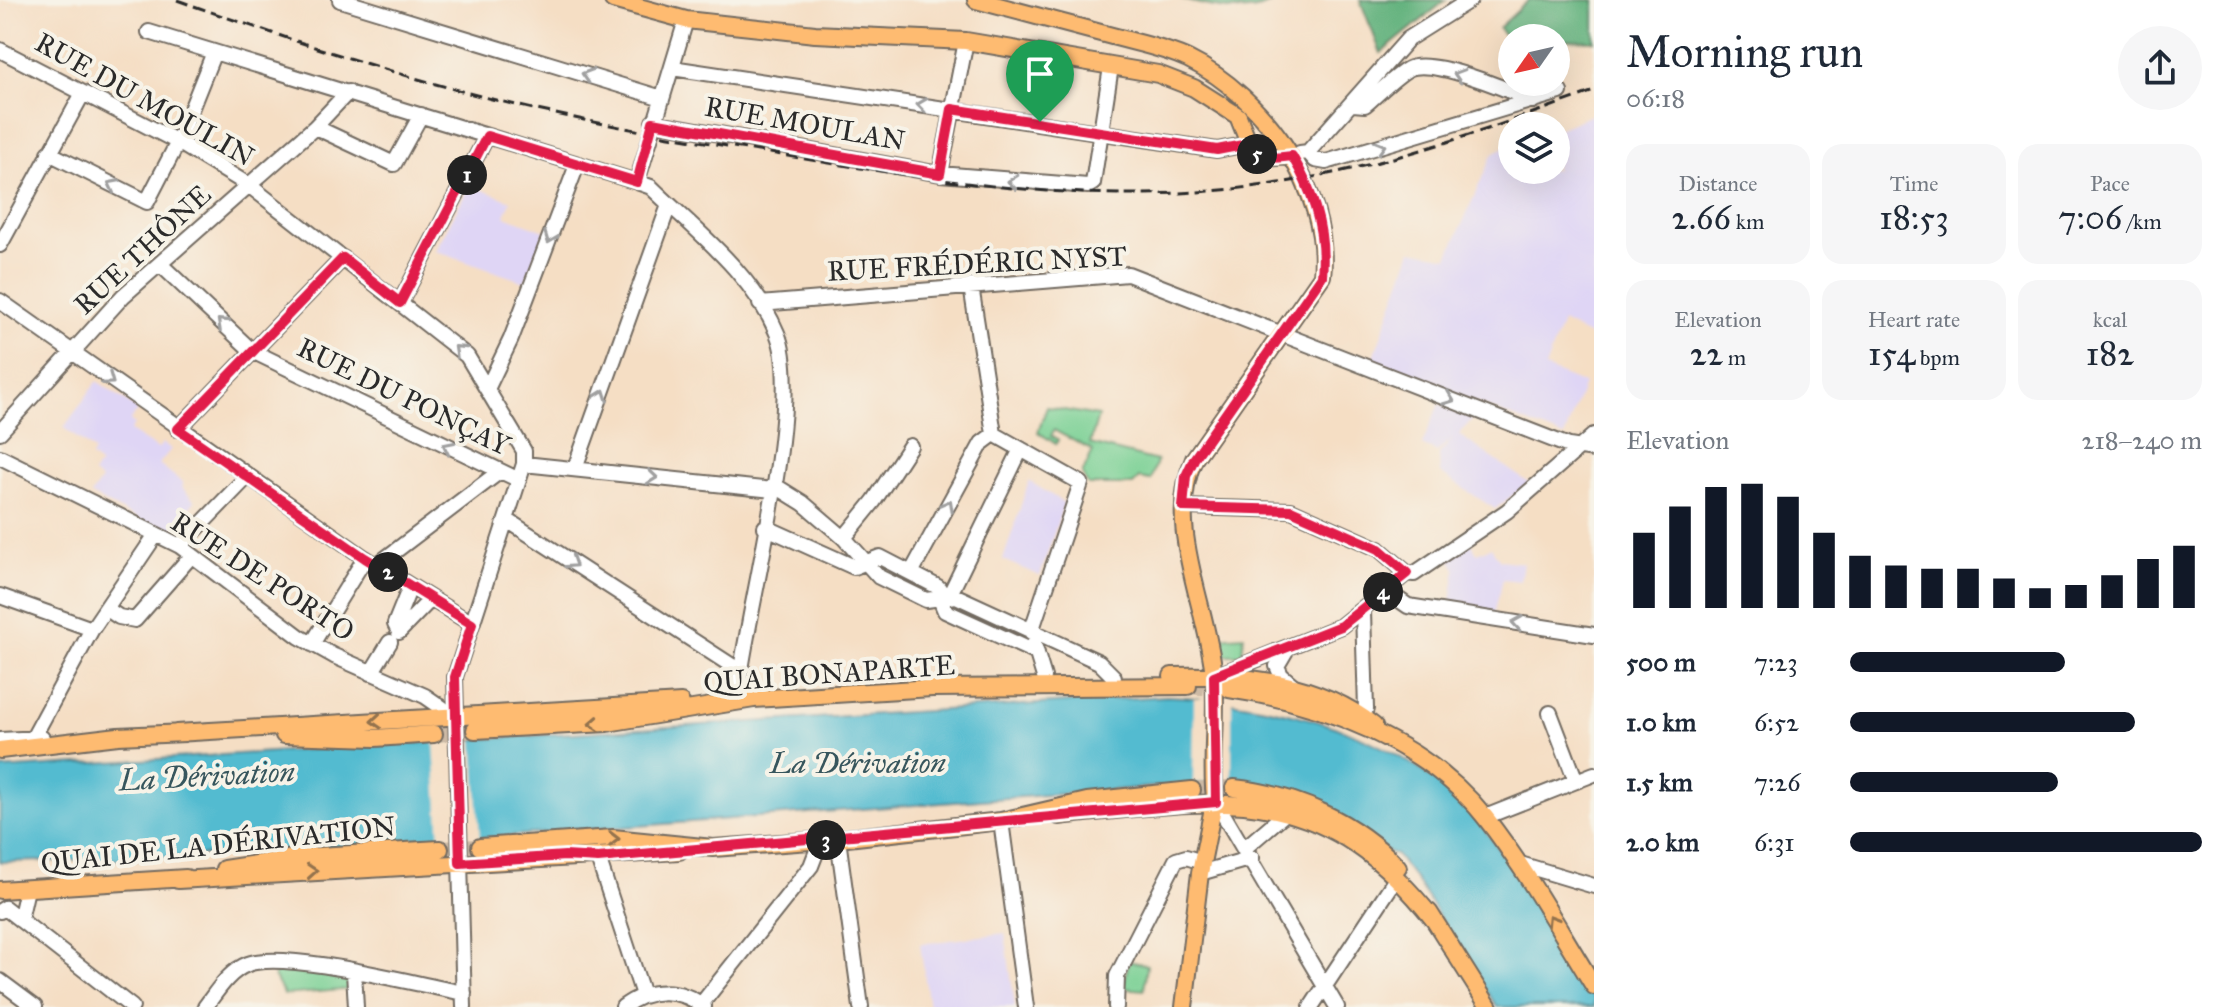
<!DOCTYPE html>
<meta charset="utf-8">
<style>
:root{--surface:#fff;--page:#f6f6f7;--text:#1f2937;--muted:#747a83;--accent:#111827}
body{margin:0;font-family:"IM FELL Great Primer",serif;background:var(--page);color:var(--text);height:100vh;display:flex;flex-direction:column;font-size:30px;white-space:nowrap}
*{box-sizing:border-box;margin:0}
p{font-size:26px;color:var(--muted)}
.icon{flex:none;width:44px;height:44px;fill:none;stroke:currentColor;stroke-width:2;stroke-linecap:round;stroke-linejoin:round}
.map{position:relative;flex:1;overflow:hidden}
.details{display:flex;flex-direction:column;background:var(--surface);width:640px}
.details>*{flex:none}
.needle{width:52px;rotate:236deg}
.tools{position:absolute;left:1498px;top:24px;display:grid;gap:16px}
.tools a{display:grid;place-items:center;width:72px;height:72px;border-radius:50%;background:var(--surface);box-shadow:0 8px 32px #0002;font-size:40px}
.pin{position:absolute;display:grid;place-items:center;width:68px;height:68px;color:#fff;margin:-82px -34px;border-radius:50% 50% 50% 0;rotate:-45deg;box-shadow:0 0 8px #0007}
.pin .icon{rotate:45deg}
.km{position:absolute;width:40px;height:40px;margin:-20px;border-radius:50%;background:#222;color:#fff;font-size:22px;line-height:40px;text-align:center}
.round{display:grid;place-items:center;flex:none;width:84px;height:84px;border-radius:42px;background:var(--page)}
.headline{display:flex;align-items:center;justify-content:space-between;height:136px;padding:0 32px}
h1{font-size:44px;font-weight:600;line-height:60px}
.stats{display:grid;grid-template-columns:repeat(3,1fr);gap:12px;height:136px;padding:8px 32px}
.stats div{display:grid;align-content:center;border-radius:20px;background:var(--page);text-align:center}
.stats b{font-size:34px;font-weight:600}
.stats small{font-size:22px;font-weight:400}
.stats p{font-size:22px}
.chart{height:224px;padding:16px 32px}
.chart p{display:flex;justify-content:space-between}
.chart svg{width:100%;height:144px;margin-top:8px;stroke:var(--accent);stroke-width:6}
ul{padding:0 32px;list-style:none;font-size:26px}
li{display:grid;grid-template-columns:128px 96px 1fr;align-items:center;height:60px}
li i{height:20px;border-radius:10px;background:var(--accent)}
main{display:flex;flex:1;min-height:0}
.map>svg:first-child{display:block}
.built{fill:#dfd5f5}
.green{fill:#7ad094;stroke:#527e60;stroke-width:2}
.forest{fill:#63b27e;stroke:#476e54;stroke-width:2}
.water{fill:#52bbd0;stroke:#3e737e;stroke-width:2}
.pier{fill:#f5dec4}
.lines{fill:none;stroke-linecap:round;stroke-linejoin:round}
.major-tunnel{stroke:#cdbaa5;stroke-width:16;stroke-dasharray:16 8;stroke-linecap:butt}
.minor-casing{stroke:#726a61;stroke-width:18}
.major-casing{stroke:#726a61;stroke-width:20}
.minor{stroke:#fff;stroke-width:14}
.major{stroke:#febb71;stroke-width:16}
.rail{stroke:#2b2b2b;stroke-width:3;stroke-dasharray:12 6;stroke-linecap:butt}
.major-bridge-casing{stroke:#726a61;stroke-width:20;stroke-linecap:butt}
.major-bridge{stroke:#febb71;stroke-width:16}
.oneway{stroke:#a0a0a0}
.oneway2{stroke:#94734e}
.route-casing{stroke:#fff;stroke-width:16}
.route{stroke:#e11d48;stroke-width:10}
.labels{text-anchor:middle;stroke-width:8;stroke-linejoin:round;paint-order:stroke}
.street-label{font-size:28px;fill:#2b2b2b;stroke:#f7f3e8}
.water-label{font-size:30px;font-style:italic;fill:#37565d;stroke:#f7f3e8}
</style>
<main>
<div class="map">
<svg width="1594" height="1007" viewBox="0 0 1594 1007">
<rect width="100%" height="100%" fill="#f7f3e8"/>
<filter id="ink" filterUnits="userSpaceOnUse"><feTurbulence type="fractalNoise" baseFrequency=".0125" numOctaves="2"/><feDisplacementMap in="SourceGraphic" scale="16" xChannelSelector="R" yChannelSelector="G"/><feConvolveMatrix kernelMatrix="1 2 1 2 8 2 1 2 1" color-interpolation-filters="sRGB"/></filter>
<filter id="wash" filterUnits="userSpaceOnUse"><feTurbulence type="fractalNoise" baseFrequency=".006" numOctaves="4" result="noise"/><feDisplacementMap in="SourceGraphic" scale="32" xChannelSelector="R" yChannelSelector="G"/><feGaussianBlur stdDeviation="1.8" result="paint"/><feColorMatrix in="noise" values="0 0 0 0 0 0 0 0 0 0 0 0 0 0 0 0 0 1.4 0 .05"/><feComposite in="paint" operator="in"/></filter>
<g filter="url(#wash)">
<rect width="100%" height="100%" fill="#f5dec4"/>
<!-- built -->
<path class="built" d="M1594 114V338L1562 322 1545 368 1584 384 1564 437 1372 362 1412 250 1448 257 1492 155 1512 142V170H1556V130Z
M470 185 511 201 505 216 545 231 525 282 435 251Z
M97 381 138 410 130 421 134 425 130 431 158 449 162 443 171 449 159 464 183 483 182 488 195 501 169 535 91 495 101 480 93 474 100 464 91 457 94 451 64 428Z
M1439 404 1473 418 1459 435 1529 483 1495 509 1440 473 1439 454 1454 437 1437 452 1422 445Z
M1029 481 1064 503 1040 576 1003 560Z
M1470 541 1477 553 1491 547 1500 560 1523 563 1520 581 1503 579 1494 614 1450 607 1456 569 1448 554Z
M1005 933 1015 1007H929L920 944Z"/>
<!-- green -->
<path class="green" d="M1047 407 1098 416 1090 444 1157 461 1151 480 1139 478 1133 485H1088L1082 474 1093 451 1054 430 1051 436 1058 440 1056 444 1038 432Z
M1244 636 1242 655H1222L1215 638Z
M1129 961 1147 965 1144 990 1123 988Z
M288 964 348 979 354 989 284 995 274 976 275 967Z"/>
<!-- forest -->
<path class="forest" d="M1182 0H1276C1252 20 1212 6 1182 0Z
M1360 0H1446L1381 53Z
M1529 0H1594V41L1512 38 1508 41 1499 28Z"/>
<!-- water -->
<path class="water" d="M1167 696C1282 702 1409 734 1484 829 1525 882 1558 942 1594 998V1007H1497L1416 880 1396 855 1232 781 439 841 136 859 0 862V769Z"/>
<!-- pier -->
<path class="pier" d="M1214 697 1232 699V781L1193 783 1194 698Z
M474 740 480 840 440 842 434 743Z"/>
</g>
<g filter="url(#ink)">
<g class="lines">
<!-- major-tunnel -->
<path class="major-tunnel" d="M1188 686 1227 689
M434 734 475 730
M1192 790 1234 788
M440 849 480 847"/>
<defs>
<path id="minor" d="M340 0 662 98
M686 20 637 182 651 187C696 231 752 273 777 333 806 399 745 616 737 698
M149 32 637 182
M0 50 178 142 250 186 467 356 524 451V464L455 677 464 1007
M672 68 1217 150 1248 144
M1353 104 1365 105C1378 94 1393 78 1408 69 1431 57 1509 90 1533 101
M653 122 940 174 1088 186 1093 183 1111 67
M315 127 394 164 421 115
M1308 152 1315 160 1326 162 1560 92
M49 153 147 202 178 142 214 52
M1300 153 1308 152 1408 39 1470 0
M940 174 966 41
M0 245 83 93
M160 264 252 351 519 480
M0 301 365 558 472 624
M400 303 487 136
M760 304 1128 274 1569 446 1594 450
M488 387 511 339 577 165
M178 429 343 258
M0 432 123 296 315 127 348 92
M994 434 1081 483 1031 632
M0 457 180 546 300 637 334 656 425 696 454 716
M524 464 773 490
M575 468 669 205
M774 485 803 503 844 538 879 577 926 600 956 596 1099 662 1114 677
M1183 507 1291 510 1379 549 1407 573
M507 520 740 671
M765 527 854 567 880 557 938 587 945 597
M844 538 874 501 910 446
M180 546 247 477
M377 565 499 472
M911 573 982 443 994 434 971 286
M410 587 395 624 399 632 431 599
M1385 590 1408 606 1594 635
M0 596 92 629
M949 596 1021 449
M940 599 945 611 1037 653
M107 609 119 617 135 620 192 555
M312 644 365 558
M1034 644 1044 677
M1287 649 1277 666 1281 675 1294 686
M371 673 390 642
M1215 676 1341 626 1407 573 1414 574 1507 511 1594 435
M1550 713 1576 781
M1360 715 1366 709 1363 612
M33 738 92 629 155 536
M0 740 42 738
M1216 802 1337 1007
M1485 817 1594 774
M1001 821 1026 1007
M838 839 861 1007
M1246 847 1281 817 1284 811
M598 858 643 995
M1517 863 1594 886
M1200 873 1252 858
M0 911 5 908 132 1007
M20 920 27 889
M354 972 356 1007
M0 981 35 1007
M205 1007C217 991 229 971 248 964 285 950 419 985 464 993
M623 1007C648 988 679 987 704 1007
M699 1007 811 866 821 840
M1116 1007 1117 976 1176 860 1186 857 1202 862
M1311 1007 1397 877"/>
<path id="major" d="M613 0 686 20 815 34 966 41 1158 74 1194 88 1238 116 1252 151 1263 158 1292 156
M976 0C1021 12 1067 24 1112 36 1137 43 1165 48 1188 59 1264 96 1331 191 1322 276L1194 459C1164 527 1208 606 1214 676 1217 712 1212 750 1214 787
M1172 676C1243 674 1318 681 1374 726
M1229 689C1321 702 1425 741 1485 817 1526 869 1559 930 1594 986
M475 730 607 723 754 699 932 688 1188 686
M176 733 681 703
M284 735 375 738 434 734
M0 750 118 736 185 733
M1234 788C1296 795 1355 821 1398 867
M1059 816C1221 799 1321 777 1434 920
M480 847 613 838 713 848 838 839 1001 821 1087 801 1192 790
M224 869 300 857 440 849
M178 880 679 851
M0 890 186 878
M1429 912 1489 1007
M1184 1007 1200 873 1215 798"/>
</defs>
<!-- minor casing -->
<use href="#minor" class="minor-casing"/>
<!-- major casing -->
<use href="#major" class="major-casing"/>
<!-- minor -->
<use href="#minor" class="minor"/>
<!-- major -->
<use href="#major" class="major"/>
<!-- rail -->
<path class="rail" d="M177 0C293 41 412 81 533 109 621 129 711 143 799 158 950 183 1097 206 1250 187 1369 173 1481 132 1594 91"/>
<defs>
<path id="major-bridge" d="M1214 787 1215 798"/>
</defs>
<!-- major-bridge casing -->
<use href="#major-bridge" class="major-bridge-casing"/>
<!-- major-bridge -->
<use href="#major-bridge" class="major-bridge"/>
</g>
<!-- one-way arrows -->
<defs><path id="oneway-chevron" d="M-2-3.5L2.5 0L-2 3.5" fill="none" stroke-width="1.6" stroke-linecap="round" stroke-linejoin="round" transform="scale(2)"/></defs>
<g class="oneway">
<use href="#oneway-chevron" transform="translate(587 75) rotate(-163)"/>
<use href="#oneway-chevron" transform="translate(1459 75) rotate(-163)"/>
<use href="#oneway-chevron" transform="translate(922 105) rotate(-172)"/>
<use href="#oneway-chevron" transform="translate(1380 147) rotate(-16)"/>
<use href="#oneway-chevron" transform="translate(1013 182) rotate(-174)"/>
<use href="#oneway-chevron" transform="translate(113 185) rotate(-153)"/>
<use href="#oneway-chevron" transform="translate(550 238) rotate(111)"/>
<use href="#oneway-chevron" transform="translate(222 323) rotate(-137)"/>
<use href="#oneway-chevron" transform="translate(459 350) rotate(-137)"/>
<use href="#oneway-chevron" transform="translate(109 380) rotate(36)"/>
<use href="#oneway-chevron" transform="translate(602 395) rotate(-70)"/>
<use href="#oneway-chevron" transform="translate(1449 399) rotate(21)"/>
<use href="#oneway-chevron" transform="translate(448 447) rotate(-154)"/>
<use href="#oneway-chevron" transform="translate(652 477) rotate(6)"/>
<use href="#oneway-chevron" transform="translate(948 505) rotate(-61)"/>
<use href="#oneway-chevron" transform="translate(572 563) rotate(33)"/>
<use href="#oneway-chevron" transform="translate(1517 623) rotate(-171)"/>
</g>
<g class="oneway2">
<use href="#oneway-chevron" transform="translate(376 721) rotate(176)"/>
<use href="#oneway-chevron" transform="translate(594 724) rotate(177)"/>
<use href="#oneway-chevron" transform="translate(614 839)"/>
<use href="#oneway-chevron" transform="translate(312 871) rotate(-4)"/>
<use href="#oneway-chevron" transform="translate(1552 920) rotate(-122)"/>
</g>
</g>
<g class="lines" filter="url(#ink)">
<defs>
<path id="route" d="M952 109 1217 150 1248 144C1257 162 1275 158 1292 156 1314 193 1326 234 1322 276L1194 459 1186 476 1183 507 1291 510 1379 549 1407 573 1341 626 1214 676 1216 802 598 858 565 856 460 863 455 677 472 624 365 558 178 429 343 258 400 303 487 136 637 182 653 122 940 174Z"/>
</defs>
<!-- route casing -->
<use href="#route" class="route-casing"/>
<!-- route -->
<use href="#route" class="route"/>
</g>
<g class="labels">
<!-- street labels -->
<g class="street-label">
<text transform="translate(145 99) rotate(29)" y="10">RUE DU MOULIN</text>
<text transform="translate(805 123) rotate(10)" y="10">RUE MOULAN</text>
<text transform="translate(142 249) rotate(-43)" y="10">RUE THÔNE</text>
<text transform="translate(977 263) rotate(-3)" y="10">RUE FRÉDÉRIC NYST</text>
<text transform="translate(404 396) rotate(26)" y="10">RUE DU PONÇAY</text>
<text transform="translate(263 576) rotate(33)" y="10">RUE DE PORTO</text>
<text transform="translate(829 673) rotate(-4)" y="10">QUAI BONAPARTE</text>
<text transform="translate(218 844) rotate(-6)" y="10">QUAI DE LA DÉRIVATION</text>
</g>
<!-- water labels -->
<g class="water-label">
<text x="858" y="773">La Dérivation</text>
<text transform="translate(207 776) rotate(-3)" y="10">La Dérivation</text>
</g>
</g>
</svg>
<div class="tools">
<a><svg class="needle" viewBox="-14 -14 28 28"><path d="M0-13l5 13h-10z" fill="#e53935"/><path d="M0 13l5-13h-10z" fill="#747a83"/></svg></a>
<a><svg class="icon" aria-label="layers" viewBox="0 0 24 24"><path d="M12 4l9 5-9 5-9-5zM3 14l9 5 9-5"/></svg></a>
</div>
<div class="pin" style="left:1040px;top:122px;background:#1e9e55"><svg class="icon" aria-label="arrive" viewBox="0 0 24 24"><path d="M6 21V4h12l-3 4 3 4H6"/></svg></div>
<b class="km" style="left:467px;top:175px">1</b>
<b class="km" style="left:388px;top:572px">2</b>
<b class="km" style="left:826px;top:840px">3</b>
<b class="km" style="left:1383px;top:592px">4</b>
<b class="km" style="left:1257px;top:154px">5</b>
</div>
<section class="details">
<div class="headline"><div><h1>Morning run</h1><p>06:18</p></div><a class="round"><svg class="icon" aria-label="share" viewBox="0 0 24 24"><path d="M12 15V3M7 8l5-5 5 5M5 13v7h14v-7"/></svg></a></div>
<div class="stats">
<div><p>Distance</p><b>2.66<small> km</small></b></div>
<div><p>Time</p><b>18:53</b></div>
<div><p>Pace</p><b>7:06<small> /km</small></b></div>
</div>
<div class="stats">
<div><p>Elevation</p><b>22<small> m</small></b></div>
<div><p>Heart rate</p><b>154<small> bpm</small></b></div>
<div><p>kcal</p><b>182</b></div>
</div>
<div class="chart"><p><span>Elevation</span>218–240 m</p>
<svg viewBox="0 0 160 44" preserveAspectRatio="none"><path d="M5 44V21M15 44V13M25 44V7M35 44V6M45 44V10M55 44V21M65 44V28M75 44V31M85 44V32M95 44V32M105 44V35M115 44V38M125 44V37M135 44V34M145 44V29M155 44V25"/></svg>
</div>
<ul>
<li><b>500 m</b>7:23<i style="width:61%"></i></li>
<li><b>1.0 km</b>6:52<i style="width:81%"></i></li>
<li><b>1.5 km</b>7:26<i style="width:59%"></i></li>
<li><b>2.0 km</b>6:31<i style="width:100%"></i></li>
</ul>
</section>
</main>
